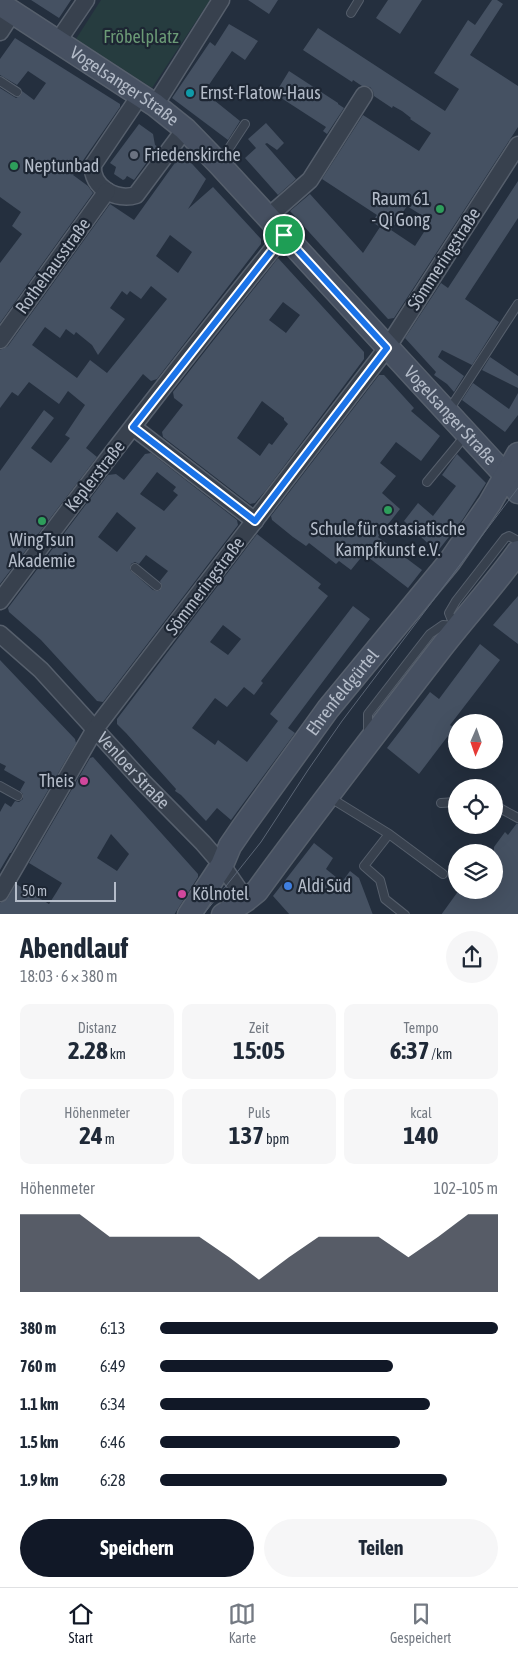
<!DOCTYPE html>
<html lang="de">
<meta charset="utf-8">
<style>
:root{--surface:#fff;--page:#f6f6f7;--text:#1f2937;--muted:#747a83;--line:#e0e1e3;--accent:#111827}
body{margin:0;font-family:"Asap Condensed",sans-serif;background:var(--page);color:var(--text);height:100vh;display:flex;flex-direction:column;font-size:19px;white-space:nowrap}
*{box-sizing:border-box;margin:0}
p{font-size:16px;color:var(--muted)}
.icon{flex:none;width:28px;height:28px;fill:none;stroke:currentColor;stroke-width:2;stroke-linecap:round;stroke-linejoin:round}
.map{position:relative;height:914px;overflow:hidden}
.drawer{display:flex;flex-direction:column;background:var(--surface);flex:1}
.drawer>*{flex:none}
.needle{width:32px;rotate:182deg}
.buttons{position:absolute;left:448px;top:714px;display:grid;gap:10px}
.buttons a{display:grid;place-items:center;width:55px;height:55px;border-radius:50%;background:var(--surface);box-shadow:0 5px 20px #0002;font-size:25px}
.scale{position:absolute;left:15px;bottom:12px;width:101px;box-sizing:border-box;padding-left:5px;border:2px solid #b4bcc9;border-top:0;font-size:14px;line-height:18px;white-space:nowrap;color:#b4bcc9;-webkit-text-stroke:4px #1d2633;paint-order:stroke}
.pin{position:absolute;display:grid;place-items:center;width:42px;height:42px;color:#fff;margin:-21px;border:2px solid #fff;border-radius:50%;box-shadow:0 1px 5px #0007}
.round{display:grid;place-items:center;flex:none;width:52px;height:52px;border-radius:26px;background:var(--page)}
.headline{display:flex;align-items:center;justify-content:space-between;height:85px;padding:0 20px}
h1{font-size:28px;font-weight:700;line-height:38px}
.metrics{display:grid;grid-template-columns:repeat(3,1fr);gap:8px;height:85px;padding:5px 20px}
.metrics div{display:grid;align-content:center;border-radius:10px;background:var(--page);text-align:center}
.metrics b{font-size:25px;font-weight:700}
.metrics small{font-size:14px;font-weight:400}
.metrics p{font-size:14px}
.chart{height:140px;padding:10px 20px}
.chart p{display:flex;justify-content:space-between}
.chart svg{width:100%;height:90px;margin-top:5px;fill:var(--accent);opacity:.7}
.primary-button{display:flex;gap:10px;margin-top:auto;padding:10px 20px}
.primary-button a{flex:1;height:58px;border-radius:30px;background:var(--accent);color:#fff;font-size:20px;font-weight:700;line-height:58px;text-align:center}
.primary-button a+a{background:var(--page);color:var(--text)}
ul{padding:0 20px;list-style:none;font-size:16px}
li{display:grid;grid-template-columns:80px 60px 1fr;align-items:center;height:38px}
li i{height:12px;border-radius:6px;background:var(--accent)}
.menu{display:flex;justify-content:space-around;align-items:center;height:70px;border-top:1px solid var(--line);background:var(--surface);font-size:14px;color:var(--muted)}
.menu a{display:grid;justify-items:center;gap:2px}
.menu .current{color:var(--accent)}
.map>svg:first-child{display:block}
.green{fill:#263c3f}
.building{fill:#455162;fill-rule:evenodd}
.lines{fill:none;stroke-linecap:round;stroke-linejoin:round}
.lane-casing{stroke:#565f6c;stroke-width:10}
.street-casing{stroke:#565f6c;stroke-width:19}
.secondary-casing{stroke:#565f6c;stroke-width:25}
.lane{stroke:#38414e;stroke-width:8}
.street{stroke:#38414e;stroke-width:16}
.secondary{stroke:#465061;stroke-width:22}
.tram{stroke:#5a6575;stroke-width:1}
.route-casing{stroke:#fff;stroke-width:10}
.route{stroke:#1a73e8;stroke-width:6}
.culture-dot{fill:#0f9aa8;stroke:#1d2633;stroke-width:2}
.worship-dot{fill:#6b7280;stroke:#1d2633;stroke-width:2}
.leisure-dot{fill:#2e9e5b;stroke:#1d2633;stroke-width:2}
.hotel-dot{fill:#d1479c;stroke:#1d2633;stroke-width:2}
.shop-dot{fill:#3f7fe0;stroke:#1d2633;stroke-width:2}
.labels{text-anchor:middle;stroke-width:4.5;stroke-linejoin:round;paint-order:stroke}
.park-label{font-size:18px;fill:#6b9a76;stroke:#1d2633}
.street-label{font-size:18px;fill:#b4bcc9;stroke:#1d2633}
.poi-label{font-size:18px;fill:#b4bcc9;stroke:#1d2633;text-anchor:start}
</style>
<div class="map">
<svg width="518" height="915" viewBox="0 0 518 915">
<rect width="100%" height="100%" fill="#242f3e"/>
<!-- green -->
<path class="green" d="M101 0H210L152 88 76 39Z"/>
<!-- building -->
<path class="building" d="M31 0H71L59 18Z
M248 0H278L269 14Z
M388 0H422L400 34 376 18Z
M492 0H497L503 4 470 55 518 86V127L394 318 388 319 290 211 310 194 363 253 380 227 372 222 377 215 322 179 363 115 419 151 431 133 410 119 411 118 402 111 393 106 392 108 374 96 373 91 370 87 362 86 353 80 352 82 303 50 318 28 445 111 459 89 434 73 468 20 475 25ZM407 206 431 221 415 246 391 230Z
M229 24 258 41 245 60 232 51 204 92 240 121 228 140 172 98 210 42 215 46Z
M15 38 120 104V107L73 175 88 186 93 193 0 323V263L22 234 12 226 21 212 0 197V88L16 98 21 95 22 91 34 100 46 83 28 71 17 85 0 75V59Z
M289 71 338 103V104L344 108 327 134 323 131 326 127 275 94Z
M266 123 284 143 277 150 267 143 265 144 296 179 278 195 245 158 256 148 248 139Z
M139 124 153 134 155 145 158 147 134 180 127 176 125 179 123 180 114 174 116 167 110 163Z
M182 153 206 179 188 209 213 187 261 239V244L157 379 151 381 143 374 114 411 86 448 97 457 0 584V471L44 410 54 418 31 448 51 463 70 438 65 435 85 405 68 391 59 404 29 382 18 396 12 392 0 408V350L8 346 110 204 134 220ZM170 235 192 252 178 273 156 256ZM151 286 167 299 107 373 90 360 77 378 32 345 45 327 60 338 66 329 74 335 76 332 92 345 98 355 125 319 110 308 122 291 127 295 130 291 141 299Z
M518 181V218L465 299 499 322 472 365 442 350 438 357 464 376 454 392 447 384 434 375 436 372 405 338 441 283 448 288Z
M278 258 364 352V359L267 489 255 503 250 504 163 437 162 432 183 405 174 398 173 392ZM283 302 300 315 286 333 269 320ZM262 401 284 418V420L288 424 272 445 269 443 260 456 237 438Z
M490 357 518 376V388L482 370Z
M379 375H384L414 408 411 411 440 436 421 461 396 442 380 463 396 476 382 493 400 509 378 537 422 570 408 588 364 554 351 570 339 561 336 564 309 543 306 546 293 537 272 520 271 516Z
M473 383 509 409 518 393V415L505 432 462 400Z
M151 453 237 520 238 525 103 702 97 701 41 640 9 612 8 608 108 475 116 474 124 480 145 454ZM157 472 176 487 173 491 178 495 164 511 140 494ZM117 512 136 528 117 552 98 537ZM146 555 168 571 160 581 162 587 159 591 153 590 130 570 131 564 135 562 139 564Z
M457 454 486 483 463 519 437 552 404 521 418 503 433 516 456 486 442 475Z
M257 534 321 584 318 588 328 596 261 681 263 683 254 695 244 687 227 707 215 698 192 728 215 745 218 740 247 762 278 721 270 714 353 606 370 619 288 728 295 733 231 820 217 808 206 821 181 795 175 791 176 789 126 733 117 724V719ZM223 625 241 639 228 655 210 642Z
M518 596V644L493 625Z
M480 644 500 660 450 725 454 728 419 774 387 748 430 692 439 699Z
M0 660 75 739 76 743 11 853H10L0 870V812L5 803 11 807 15 801 19 802 23 799V794L20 791 25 782 4 770 6 766 0 763Z
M93 757 198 874V877L174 915H0V903L8 898 16 884 49 904 56 893 62 883 29 863 90 758ZM111 834 129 854 117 871 97 858Z
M517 823 518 824V915H441L459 890H494V847L505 832 508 835Z
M314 843 333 858 326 869 342 882 350 871 359 878 373 915H290L273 896Z"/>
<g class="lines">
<defs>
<path id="lane" d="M351 13 359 0
M0 81 17 92
M220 162 245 124
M449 410 518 304
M427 482 465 436
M135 568 157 586
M457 625 451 618 449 613 456 601 505 538 509 536 518 541
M368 733V714L430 634 443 625 455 626
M0 786 18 796
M329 797 389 834 443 874
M441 803 456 802
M494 805 518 818
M389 834 364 866 380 880 385 899 405 915"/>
<g id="street">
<path d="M0 32 13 12"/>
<path d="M58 41 86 0"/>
<path d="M141 94 93 165C91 188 117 201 136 195L185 129"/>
<path d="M155 105 221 0"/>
<path d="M268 217 310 180 364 95"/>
<path d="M0 340 107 191"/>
<path d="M133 427 255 521"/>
<path d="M0 601C93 477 187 355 284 235"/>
<path id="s1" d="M0 634 41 670 143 782 203 843 222 865 246 900"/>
<path d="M0 893 95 729 387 348 518 145"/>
</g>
<g id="secondary">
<path id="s2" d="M0 4 155 105 185 129 219 164 506 476 518 492"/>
<path id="s3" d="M189 915 222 865 230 846 243 827 328 709 450 561 490 503 518 454"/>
<path d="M223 915 246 900 257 891C316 810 377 731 438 652 464 618 493 587 518 552"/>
</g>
</defs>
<!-- lane casing -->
<use href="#lane" class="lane-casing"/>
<!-- street casing -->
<use href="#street" class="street-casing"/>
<!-- secondary casing -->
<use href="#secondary" class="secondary-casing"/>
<!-- lane -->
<use href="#lane" class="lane"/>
<!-- street -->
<use href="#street" class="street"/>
<!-- secondary -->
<use href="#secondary" class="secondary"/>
<!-- tram -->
<path class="tram" d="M203 915 261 842 308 770 342 721 518 488"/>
</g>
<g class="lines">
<defs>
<path id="route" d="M284 235 387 348 255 521 133 427Z"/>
</defs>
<!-- route casing -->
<use href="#route" class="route-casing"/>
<!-- route -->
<use href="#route" class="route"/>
</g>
<!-- markers -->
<circle class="culture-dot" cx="190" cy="93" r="5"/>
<circle class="worship-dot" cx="134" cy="155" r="5"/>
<g class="leisure-dot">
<circle cx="14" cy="166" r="5"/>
<circle cx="440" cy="209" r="5"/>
<circle cx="388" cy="510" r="5"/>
<circle cx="42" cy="521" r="5"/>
</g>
<g class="hotel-dot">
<circle cx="84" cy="781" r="5"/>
<circle cx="182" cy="894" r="5"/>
</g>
<circle class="shop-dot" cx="288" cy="886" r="5"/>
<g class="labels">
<!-- park labels -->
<g class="park-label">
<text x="141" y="43">Fröbelplatz</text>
</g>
<!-- street labels -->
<g class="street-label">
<text dy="6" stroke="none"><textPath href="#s2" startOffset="149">Vogelsanger Straße</textPath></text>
<text transform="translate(444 259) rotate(-57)" y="6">Sömmeringstraße</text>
<text transform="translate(53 266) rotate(-54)" y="6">Rothehausstraße</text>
<text dy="6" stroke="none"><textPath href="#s2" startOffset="614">Vogelsanger Straße</textPath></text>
<text transform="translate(95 476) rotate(-52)" y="6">Keplerstraße</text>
<text transform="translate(205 586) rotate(-53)" y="6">Sömmeringstraße</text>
<text dy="6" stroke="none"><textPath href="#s3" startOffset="271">Ehrenfeldgürtel</textPath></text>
<text dy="6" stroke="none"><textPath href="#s1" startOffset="191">Venloer Straße</textPath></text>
</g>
<!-- poi labels -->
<g class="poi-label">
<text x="200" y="99">Ernst-Flatow-Haus</text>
<text x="144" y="161">Friedenskirche</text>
<text x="24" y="172">Neptunbad</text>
<text x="430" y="205" text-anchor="end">Raum 61<tspan x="430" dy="21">- Qi Gong</tspan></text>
<text x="388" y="535" text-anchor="middle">Schule für ostasiatische<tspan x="388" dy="21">Kampfkunst e.V.</tspan></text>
<text x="42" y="546" text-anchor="middle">WingTsun<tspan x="42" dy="21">Akademie</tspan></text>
<text x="74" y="787" text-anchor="end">Theis</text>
<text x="298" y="892">Aldi Süd</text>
<text x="192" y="900">Kölnotel</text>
</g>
</g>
</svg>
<div class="buttons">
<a><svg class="needle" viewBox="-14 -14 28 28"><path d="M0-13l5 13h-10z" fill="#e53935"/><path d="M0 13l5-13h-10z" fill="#747a83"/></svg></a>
<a><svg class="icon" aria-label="locate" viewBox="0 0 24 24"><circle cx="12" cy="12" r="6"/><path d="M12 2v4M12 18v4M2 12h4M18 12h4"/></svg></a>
<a><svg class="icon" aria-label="layers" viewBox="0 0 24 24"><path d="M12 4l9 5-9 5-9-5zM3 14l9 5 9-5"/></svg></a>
</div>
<div class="scale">50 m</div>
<div class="pin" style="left:284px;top:235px;background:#1e9e55"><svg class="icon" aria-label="arrive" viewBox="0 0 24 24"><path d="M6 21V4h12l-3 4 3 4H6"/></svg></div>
</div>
<section class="drawer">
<div class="headline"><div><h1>Abendlauf</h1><p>18:03 · 6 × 380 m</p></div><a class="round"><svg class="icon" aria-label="share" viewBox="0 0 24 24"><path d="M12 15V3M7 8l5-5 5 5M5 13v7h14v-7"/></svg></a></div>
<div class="metrics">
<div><p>Distanz</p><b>2.28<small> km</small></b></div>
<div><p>Zeit</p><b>15:05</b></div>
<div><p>Tempo</p><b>6:37<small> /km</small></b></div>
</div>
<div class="metrics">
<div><p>Höhenmeter</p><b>24<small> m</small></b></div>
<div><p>Puls</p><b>137<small> bpm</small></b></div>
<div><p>kcal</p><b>140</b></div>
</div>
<div class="chart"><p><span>Höhenmeter</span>102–105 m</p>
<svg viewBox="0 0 160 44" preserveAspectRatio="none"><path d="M0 44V6L10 6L20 6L30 17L40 17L50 17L60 17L70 27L80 38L90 27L100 17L110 17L120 17L130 27L140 17L150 6L160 6V44z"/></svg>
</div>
<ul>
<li><b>380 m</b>6:13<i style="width:100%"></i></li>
<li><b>760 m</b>6:49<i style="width:69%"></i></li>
<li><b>1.1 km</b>6:34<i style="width:80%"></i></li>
<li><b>1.5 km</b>6:46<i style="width:71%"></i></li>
<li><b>1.9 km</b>6:28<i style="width:85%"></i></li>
</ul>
<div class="primary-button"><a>Speichern</a><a>Teilen</a></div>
</section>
<nav class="menu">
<a class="current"><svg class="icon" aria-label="home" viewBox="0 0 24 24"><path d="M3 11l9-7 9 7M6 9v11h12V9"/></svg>Start</a>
<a><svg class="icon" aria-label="map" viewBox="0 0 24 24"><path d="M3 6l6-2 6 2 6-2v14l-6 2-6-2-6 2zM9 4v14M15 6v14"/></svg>Karte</a>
<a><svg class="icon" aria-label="saved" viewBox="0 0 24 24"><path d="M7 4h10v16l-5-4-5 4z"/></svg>Gespeichert</a>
</nav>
